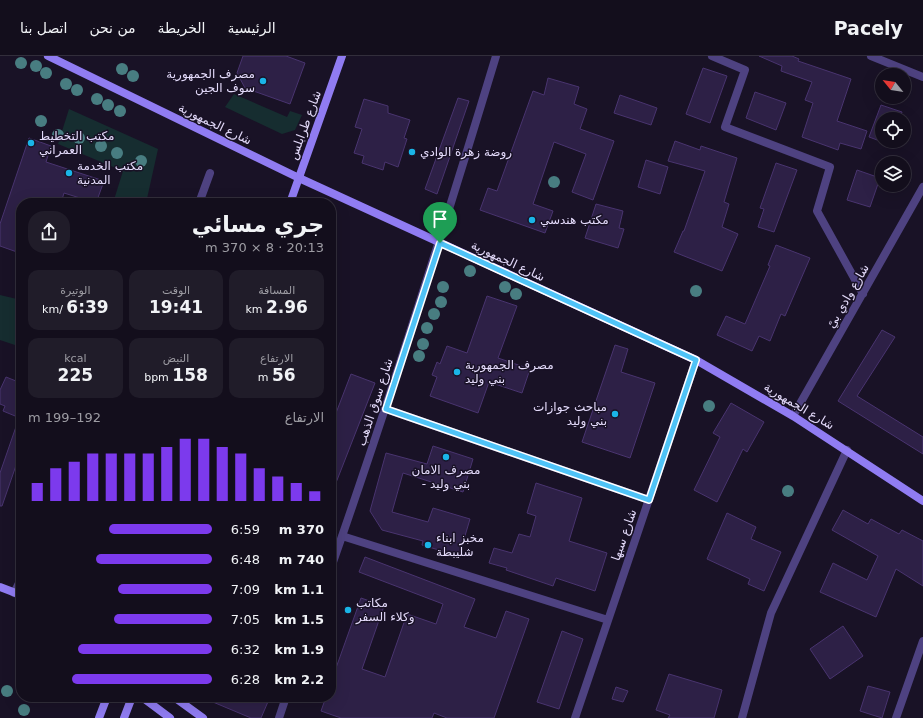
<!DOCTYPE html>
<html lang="ar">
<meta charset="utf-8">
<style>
:root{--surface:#130e1c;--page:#201c29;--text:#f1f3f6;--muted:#9d9ca3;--line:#322e3b;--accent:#7c3aed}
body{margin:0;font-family:"DejaVu Sans","Noto Naskh Arabic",sans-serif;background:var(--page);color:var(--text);direction:rtl;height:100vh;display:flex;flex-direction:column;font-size:15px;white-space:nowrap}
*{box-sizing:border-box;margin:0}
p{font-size:13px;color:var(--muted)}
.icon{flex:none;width:22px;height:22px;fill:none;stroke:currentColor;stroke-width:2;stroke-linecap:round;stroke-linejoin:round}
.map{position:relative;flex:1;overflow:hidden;direction:ltr}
.side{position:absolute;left:16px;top:142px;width:320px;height:504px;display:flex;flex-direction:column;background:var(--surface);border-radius:16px;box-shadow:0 4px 16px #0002,0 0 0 1px var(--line);direction:rtl}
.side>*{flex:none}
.needle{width:26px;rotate:300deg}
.controls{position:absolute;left:875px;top:12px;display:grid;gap:8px}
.controls a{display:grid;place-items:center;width:36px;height:36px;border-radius:50%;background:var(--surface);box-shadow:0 4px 16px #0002,0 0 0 1px var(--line);font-size:20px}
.pin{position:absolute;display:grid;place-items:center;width:34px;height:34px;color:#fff;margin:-41px -17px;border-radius:50% 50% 50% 0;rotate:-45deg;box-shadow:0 0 4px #0007}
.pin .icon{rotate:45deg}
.round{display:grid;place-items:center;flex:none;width:42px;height:42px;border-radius:16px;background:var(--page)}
.overview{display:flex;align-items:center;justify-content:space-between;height:68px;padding:0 12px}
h1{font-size:22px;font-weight:700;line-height:30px}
.metrics{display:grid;grid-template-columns:repeat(3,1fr);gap:6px;height:68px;padding:4px 12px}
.metrics div{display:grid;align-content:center;border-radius:10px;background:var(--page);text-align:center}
.metrics b{font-size:17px;font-weight:700}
.metrics small{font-size:11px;font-weight:400}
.metrics p{font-size:11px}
.chart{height:112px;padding:8px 12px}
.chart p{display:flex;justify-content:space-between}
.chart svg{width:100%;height:72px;margin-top:4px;stroke:var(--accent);stroke-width:6}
ul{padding:0 12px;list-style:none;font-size:13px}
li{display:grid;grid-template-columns:64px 48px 1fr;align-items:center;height:30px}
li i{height:10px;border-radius:5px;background:var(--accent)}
header{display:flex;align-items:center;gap:24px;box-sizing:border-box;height:56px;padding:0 20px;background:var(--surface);border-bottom:1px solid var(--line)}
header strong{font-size:19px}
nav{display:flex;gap:22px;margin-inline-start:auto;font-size:14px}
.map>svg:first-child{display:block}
.green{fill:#162d30}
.building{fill:#2d2046;stroke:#49346f}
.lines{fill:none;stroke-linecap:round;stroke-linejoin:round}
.lane{stroke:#4e4281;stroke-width:8}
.street{stroke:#4e4281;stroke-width:8}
.secondary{stroke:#907cf2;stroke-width:8}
.tree{fill:#487d81}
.route-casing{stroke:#fff;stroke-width:8}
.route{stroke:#4fc3f7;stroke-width:5}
.poi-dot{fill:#1ab5e8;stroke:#191226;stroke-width:1.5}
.labels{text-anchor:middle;stroke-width:3;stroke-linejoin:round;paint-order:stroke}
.poi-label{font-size:12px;fill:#e4dbfb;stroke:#191226;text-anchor:start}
.street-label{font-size:12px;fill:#e4dbfb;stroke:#191226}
</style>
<header>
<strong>Pacely</strong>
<nav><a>الرئيسية</a><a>الخريطة</a><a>من نحن</a><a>اتصل بنا</a></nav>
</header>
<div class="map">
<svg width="923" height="662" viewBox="0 0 923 662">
<rect width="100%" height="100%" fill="#191226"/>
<!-- green -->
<path class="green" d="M234 38 287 61 290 55 302 59 295 74 282 78 225 51Z
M69 53 158 93 146 147H113L123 115 58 88Z
M0 239 21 244V291L0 284Z"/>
<!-- building -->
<path class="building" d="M243 0H286L305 7 290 48 245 32 237 17Z
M759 0H792L799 3 798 5 851 23 837 65 867 75 861 93 840 87 838 94 802 81 813 47 805 44 812 26 781 15 782 10Z
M703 12 727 20 710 67 686 58Z
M548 22 579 31 574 48 587 53 580 73 614 85 593 144 572 136 586 98 554 86 533 148 553 155 545 177 480 154 488 132 497 135 533 35 544 39Z
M755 36 786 47 776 74 746 62Z
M620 39 657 52 651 69 614 57Z
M458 42 469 45 437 138 425 133Z
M364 43 388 50V57L410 64 404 82 407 83 398 111 385 106 383 114 362 107 364 100 354 97 362 73 355 71Z
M881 49 902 56 900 63H882V85H892L891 89 869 81Z
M29 82 51 90 46 106 104 125 96 147 64 137 61 147H21V186L17 196 0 190V168Z
M675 85 700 94 701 90 737 102 724 146 729 148 722 171 738 178 722 215 674 196 683 175H684L705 115 668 105Z
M646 104 668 111 660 138 638 131Z
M776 107 797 114 774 176 758 171 764 153 760 152Z
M857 114 880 122 870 151 847 144Z
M596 148 623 155 619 172 624 173 618 192 585 182Z
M776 189 810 202 785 260 781 258 770 285 759 280 752 295 717 279 726 260 745 268 770 210 768 209Z
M487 240 517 250 498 302 530 313 522 337 489 326 478 357 430 340 437 321 432 319 437 306 440 308 447 290 467 297Z
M882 274 895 281 857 340 923 381V398L838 345Z
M615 289 628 293 621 316 655 327 630 402 582 386Z
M351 318 375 327 332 437 331 370Z
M6 321 21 327V395L2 450H0V417L19 362H20L3 355 5 350 0 348V334Z
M731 347 764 366 747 396 743 393 717 446 694 434 720 381 713 377Z
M433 390 473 403 463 436 403 417 392 456 428 466 433 452 470 463 459 500 422 489 423 485 382 474 370 455 386 397 427 408Z
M536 427 582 442 569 485 607 497 595 535 556 522 553 530 506 514 507 512 489 507 494 492 512 497 519 478 530 481 536 460 527 457Z
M843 454 868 468 871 463 899 478 902 474 923 485V530L896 513 876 561 820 536 833 507 867 524 878 500 832 474Z
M727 457 756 471 751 483 781 496 764 535 748 528 750 523 707 503Z
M365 501 475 543 464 571 496 582 506 555 529 563 494 662H447L434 657 432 662H341L321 655 326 641H331V626L361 542 384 550 362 613 385 621 407 558 436 568 443 548 359 516Z
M843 570 863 600 830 623 810 593Z
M562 575 583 583 559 653 537 646Z
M669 618 722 634 714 662H668L670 659 656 654Z
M868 630 890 636 882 662 860 655Z
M616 631 628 635 623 646 612 643Z
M201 641H270L261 662H251Z"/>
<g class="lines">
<!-- lane -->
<path class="lane" d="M199 147 210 117
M14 537 21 523"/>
<!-- street -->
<path class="street" d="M712 0 745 14 725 71 830 111 817 155 863 238
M871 0 923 21
M386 353 649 444
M793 360 923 131
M342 480 608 564
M331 512C390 343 444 172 496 0
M279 662 286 641
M575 662 696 304
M742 662 771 557 847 394
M896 662 923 585"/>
<!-- secondary -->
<path class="secondary" d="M48 0 299 122 696 304 793 360 923 445
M290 147 342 0
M0 531 21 539
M142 641 170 662
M174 641 203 662
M99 662 107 641
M124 662 132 641"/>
</g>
<!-- trees -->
<g class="tree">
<circle cx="21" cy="7" r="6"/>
<circle cx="36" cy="10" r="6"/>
<circle cx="122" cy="13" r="6"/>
<circle cx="46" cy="17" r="6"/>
<circle cx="133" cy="20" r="6"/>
<circle cx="66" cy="28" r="6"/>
<circle cx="77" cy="34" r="6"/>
<circle cx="97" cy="43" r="6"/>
<circle cx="108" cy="49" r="6"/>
<circle cx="120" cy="55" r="6"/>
<circle cx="41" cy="65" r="6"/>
<circle cx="58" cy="79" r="6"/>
<circle cx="79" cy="82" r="6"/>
<circle cx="101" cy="90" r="6"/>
<circle cx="117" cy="97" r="6"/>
<circle cx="141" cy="105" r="6"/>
<circle cx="554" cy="126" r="6"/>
<circle cx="470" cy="215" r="6"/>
<circle cx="443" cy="231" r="6"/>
<circle cx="505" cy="231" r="6"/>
<circle cx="696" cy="235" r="6"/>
<circle cx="516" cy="238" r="6"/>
<circle cx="441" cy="246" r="6"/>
<circle cx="434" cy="258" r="6"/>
<circle cx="427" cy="272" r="6"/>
<circle cx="423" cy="288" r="6"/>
<circle cx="419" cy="300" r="6"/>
<circle cx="709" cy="350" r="6"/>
<circle cx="788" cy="435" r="6"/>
<circle cx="7" cy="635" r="6"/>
<circle cx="24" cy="654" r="6"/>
</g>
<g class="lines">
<defs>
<path id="route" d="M440 187 696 304 649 444 386 353Z"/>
</defs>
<!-- route casing -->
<use href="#route" class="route-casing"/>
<!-- route -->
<use href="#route" class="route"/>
</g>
<!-- markers -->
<g class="poi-dot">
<circle cx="263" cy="25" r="4"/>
<circle cx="31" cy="87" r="4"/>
<circle cx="412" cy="96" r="4"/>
<circle cx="69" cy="117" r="4"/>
<circle cx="532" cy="164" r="4"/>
<circle cx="457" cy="316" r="4"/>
<circle cx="615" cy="358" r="4"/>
<circle cx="446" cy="401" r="4"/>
<circle cx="428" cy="489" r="4"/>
<circle cx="348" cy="554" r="4"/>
</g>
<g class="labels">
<!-- poi labels -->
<g class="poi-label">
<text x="255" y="22" text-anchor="end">مصرف الجمهورية<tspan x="255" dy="14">سوف الجين</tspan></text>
<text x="39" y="84">مكتب التخطيط<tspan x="39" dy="14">العمراني</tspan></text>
<text x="420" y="100">روضة زهرة الوادي</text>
<text x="77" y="114">مكتب الخدمة<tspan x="77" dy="14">المدنية</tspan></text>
<text x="540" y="168">مكتب هندسي</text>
<text x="465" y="313">مصرف الجمهورية<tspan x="465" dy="14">بني وليد</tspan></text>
<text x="607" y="355" text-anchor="end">مباحث جوازات<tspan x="607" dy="14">بني وليد</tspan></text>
<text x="446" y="418" text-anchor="middle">مصرف الامان<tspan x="446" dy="14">- بني وليد</tspan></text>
<text x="436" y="486">مخبز ابناء<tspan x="436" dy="14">شليبطة</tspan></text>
<text x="356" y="551">مكاتب<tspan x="356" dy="14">وكلاء السفر</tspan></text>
</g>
<!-- street labels -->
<g class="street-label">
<text transform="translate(215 68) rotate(26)" y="4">شارع الجمهورية</text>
<text transform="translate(305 69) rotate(-70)" y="4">شارع طرابلس</text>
<text transform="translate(508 205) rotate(25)" y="4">شارع الجمهورية</text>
<text transform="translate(848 240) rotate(-60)" y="4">شارع وادي بيً</text>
<text transform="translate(375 346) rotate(-72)" y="4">شارع سوق الذهب</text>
<text transform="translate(799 350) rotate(31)" y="4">شارع الجمهورية</text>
<text transform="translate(624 479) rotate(-71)" y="4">شارع سبها</text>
</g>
</g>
</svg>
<div class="controls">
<a><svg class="needle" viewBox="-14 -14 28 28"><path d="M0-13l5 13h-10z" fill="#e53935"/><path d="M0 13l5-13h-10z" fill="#9d9ca3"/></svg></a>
<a><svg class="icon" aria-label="locate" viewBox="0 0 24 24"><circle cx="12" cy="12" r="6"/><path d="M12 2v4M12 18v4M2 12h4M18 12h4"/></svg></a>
<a><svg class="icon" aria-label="layers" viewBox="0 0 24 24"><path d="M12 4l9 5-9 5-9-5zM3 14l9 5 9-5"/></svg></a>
</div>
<div class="pin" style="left:440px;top:187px;background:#1e9e55"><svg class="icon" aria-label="arrive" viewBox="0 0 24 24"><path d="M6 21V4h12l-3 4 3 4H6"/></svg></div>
<section class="side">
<div class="overview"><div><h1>جري مسائي</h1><p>20:13 · 8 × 370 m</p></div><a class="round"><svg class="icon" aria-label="share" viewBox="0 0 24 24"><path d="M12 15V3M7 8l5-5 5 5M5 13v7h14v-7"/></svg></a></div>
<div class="metrics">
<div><p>المسافة</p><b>2.96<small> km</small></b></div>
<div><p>الوقت</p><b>19:41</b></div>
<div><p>الوتيرة</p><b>6:39<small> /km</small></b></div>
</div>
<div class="metrics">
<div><p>الارتفاع</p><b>56<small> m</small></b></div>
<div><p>النبض</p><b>158<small> bpm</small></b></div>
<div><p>kcal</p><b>225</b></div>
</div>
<div class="chart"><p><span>الارتفاع</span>192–199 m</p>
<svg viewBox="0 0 160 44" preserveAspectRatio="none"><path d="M5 44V33M15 44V24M25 44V20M35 44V15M45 44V15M55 44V15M65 44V15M75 44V11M85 44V6M95 44V6M105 44V11M115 44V15M125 44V24M135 44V29M145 44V33M155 44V38"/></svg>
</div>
<ul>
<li><b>370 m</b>6:59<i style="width:56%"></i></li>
<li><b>740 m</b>6:48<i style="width:63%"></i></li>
<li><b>1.1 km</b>7:09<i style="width:51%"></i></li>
<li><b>1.5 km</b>7:05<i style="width:53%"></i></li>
<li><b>1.9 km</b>6:32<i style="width:73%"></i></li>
<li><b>2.2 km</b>6:28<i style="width:76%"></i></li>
</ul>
</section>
</div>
